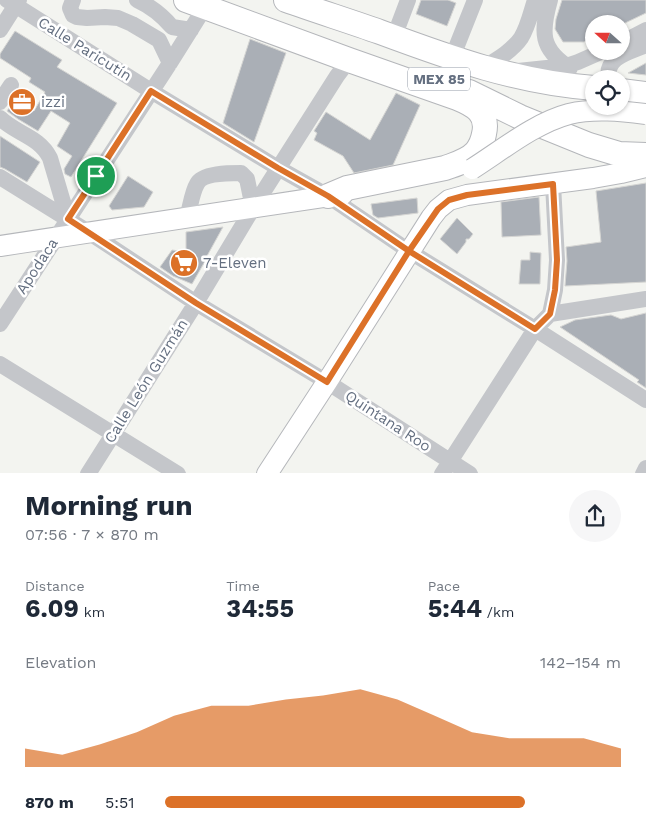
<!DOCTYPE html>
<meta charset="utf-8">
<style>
:root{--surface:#fff;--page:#f6f6f7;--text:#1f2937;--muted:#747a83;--accent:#dc7128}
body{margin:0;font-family:"Work Sans",sans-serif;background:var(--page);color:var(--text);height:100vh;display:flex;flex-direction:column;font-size:19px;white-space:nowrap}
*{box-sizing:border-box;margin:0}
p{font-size:16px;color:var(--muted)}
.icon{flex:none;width:28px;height:28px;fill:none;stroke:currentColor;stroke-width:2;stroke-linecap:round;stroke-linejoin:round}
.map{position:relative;height:473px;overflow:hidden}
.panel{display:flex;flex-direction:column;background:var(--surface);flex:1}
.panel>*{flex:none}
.needle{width:32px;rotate:291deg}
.fabs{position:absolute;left:585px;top:15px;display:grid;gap:10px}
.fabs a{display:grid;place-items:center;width:45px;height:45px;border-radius:50%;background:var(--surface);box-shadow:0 1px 4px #0004;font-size:25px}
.pin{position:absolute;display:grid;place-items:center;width:42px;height:42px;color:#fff;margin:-21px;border:2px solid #fff;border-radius:50%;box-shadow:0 1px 5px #0007}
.round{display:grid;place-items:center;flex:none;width:52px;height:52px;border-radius:26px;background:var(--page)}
.headline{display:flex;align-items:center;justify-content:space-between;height:85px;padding:0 25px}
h1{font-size:28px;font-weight:700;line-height:38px}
.stats{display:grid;grid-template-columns:repeat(3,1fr);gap:8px;height:85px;padding:5px 25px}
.stats div{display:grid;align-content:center}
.stats b{font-size:25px;font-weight:700}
.stats small{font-size:14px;font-weight:400}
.stats p{font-size:14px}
.chart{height:140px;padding:10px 25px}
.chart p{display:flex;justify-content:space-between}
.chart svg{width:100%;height:90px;margin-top:5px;fill:var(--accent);opacity:.7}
ul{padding:0 25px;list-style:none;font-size:16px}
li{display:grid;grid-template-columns:80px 60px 1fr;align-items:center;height:38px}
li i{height:12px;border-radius:6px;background:var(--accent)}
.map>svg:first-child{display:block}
.building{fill:#aaafb6;stroke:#d5d5d3}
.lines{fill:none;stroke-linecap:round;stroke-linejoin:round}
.major-casing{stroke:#b5b7bb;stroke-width:22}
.highway-casing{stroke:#b4b6ba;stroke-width:26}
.minor{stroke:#c4c6ca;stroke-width:16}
.major{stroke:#fff;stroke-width:20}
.highway{stroke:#fff;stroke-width:24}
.major-bridge-casing{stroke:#b5b7bb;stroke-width:22;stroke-linecap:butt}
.major-bridge{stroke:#fff;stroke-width:20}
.route-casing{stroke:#fff;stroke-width:10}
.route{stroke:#dc7128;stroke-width:6}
.labels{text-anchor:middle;stroke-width:5;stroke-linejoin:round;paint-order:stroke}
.shield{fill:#fff;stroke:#929aa6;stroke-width:1}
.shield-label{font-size:14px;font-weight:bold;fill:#646f80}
.street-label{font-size:15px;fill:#646f80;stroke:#fff}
.poi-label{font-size:15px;fill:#646f80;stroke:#fff;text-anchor:start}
</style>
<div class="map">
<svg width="646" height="474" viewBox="0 0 646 474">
<rect width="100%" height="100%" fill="#f3f4f0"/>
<!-- building -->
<path class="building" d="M421 0H448L456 3 447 26 416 14Z
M562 0H646V13L623 24H594V36L584 42H563L555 29 556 19Z
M15 31 62 60 57 67 117 103 71 177 65 174 64 169 72 156 57 146 70 123 51 111 38 131 18 119 7 111 15 99 34 111 45 92 29 82 31 78 0 58V54Z
M250 39 286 53 254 142 223 123Z
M646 63V75L628 73Z
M396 93 420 105 393 165 354 173 343 156 314 140 317 133 314 131 326 112 370 140Z
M0 136 40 162 27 182 5 169 0 167Z
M128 176 153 192 144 207 112 210 109 206Z
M646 183V282L565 286 567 261 566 247 601 242 596 191Z
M539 197 541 235 502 237 501 202Z
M417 198 418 213 378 218 373 215 371 204Z
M457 218 473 234 469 239H466V242L457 254 440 239Z
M223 227 207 256H208L192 284 173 276 160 267 172 250 186 252V232Z
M530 252 541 253 540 284H519L521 260H530Z
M646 313V388L637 382 639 380 560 327 575 320 611 315 621 319Z"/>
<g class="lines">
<defs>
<path id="major" d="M0 246 343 194
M267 474 327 382 431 218 438 209 449 200 467 195 593 178 621 173 646 167"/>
<path id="highway" d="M186 0 349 60 457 98C474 105 489 113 484 134 483 140 480 147 476 152 468 161 456 164 445 168L347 188 328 196
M286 0C317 11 349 21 380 32 450 58 519 83 594 88
M621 91 646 94
M469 92 520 117 589 145 619 154 646 155"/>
</defs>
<!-- major casing -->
<use href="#major" class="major-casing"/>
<!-- highway casing -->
<use href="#highway" class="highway-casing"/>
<!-- minor -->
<path class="minor" d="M7 0 151 91 278 168 328 196 409 251 535 329 646 400
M73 0 70 8 73 15 77 17 87 18 105 17 118 18 132 24 159 40 170 63
M137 0C150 6 162 15 172 27L191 30
M550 0C541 32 540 49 570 68
M0 30 19 0
M394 37 408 0
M621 43 646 30
M452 58 475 0
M483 68C496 60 512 51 521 38 528 27 531 12 535 0
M518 71 566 66 578 62 603 51
M609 79C604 57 630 52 646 45
M0 102 11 85
M0 118C16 134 39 136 50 158L68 219
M0 177 90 233 196 303 327 382 470 474
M187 218C190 208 192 192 197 184 202 173 230 173 241 173L247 179 253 208
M550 314 646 299
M0 324 170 63 205 7
M0 364 178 474
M88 474 196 303 253 208 337 76 349 60
M442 474 535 329 550 314 555 290 557 260 553 184
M643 474 646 468"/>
<!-- major -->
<use href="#major" class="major"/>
<!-- highway -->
<use href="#highway" class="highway"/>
<defs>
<path id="major-bridge" d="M472 169C502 150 535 123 569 114 594 108 621 111 646 114"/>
</defs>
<!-- major-bridge casing -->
<use href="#major-bridge" class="major-bridge-casing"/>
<!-- major-bridge -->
<use href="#major-bridge" class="major-bridge"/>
</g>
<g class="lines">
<defs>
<path id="route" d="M96 176 68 219 196 303 327 382 409 251 535 329 550 314 555 290 557 260 553 184 467 195 449 200 438 209 409 251 328 196 278 168 151 91 96 176"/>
</defs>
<!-- route casing -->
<use href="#route" class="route-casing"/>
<!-- route -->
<use href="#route" class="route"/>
</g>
<!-- icons -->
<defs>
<symbol id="office-disc" viewBox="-11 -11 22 22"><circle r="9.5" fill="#dc7128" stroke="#fff"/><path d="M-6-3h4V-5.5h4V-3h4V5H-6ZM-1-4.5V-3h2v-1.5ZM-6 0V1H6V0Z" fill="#fff"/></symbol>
<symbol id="supermarket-disc" viewBox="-11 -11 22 22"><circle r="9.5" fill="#dc7128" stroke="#fff"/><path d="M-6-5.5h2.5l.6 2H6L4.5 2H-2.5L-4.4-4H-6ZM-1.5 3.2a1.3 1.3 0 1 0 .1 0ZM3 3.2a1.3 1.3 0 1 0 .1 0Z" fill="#fff"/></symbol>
</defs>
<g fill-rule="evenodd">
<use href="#office-disc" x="6" y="86" width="32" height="32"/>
<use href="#supermarket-disc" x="168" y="247" width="32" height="32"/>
</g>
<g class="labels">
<!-- shield labels -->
<rect class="shield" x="408" y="67.5" width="62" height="23" rx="4"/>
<g class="shield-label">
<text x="439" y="84">MEX 85</text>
</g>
<!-- street labels -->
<g class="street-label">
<text transform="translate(85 49) rotate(32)" y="5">Calle Paricutín</text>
<text transform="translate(37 266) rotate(-57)" y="5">Apodaca</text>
<text transform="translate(146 381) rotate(-58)" y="5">Calle León Guzmán</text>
<text transform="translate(388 421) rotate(33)" y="5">Quintana Roo</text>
</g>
<!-- poi labels -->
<g class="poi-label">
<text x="41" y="107">izzi</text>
<text x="203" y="268">7-Eleven</text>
</g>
</g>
</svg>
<div class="fabs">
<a><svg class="needle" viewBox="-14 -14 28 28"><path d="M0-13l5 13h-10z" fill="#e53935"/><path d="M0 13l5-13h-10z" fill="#747a83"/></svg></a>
<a><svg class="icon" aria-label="locate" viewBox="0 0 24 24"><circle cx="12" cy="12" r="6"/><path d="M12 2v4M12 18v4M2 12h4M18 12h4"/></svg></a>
</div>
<div class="pin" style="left:96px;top:176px;background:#1e9e55"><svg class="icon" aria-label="arrive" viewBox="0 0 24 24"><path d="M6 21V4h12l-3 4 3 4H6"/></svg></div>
</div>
<section class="panel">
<div class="headline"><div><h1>Morning run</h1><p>07:56 · 7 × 870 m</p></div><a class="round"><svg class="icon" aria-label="share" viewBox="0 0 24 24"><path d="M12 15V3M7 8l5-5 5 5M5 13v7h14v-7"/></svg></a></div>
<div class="stats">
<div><p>Distance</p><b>6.09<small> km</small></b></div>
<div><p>Time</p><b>34:55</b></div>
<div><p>Pace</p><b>5:44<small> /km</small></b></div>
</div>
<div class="chart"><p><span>Elevation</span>142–154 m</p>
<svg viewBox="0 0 160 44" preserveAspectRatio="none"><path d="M0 44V35L10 38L20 33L30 27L40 19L50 14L60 14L70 11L80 9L90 6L100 11L110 19L120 27L130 30L140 30L150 30L160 35V44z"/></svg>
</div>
<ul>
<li><b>870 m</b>5:51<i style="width:79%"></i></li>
</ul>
</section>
